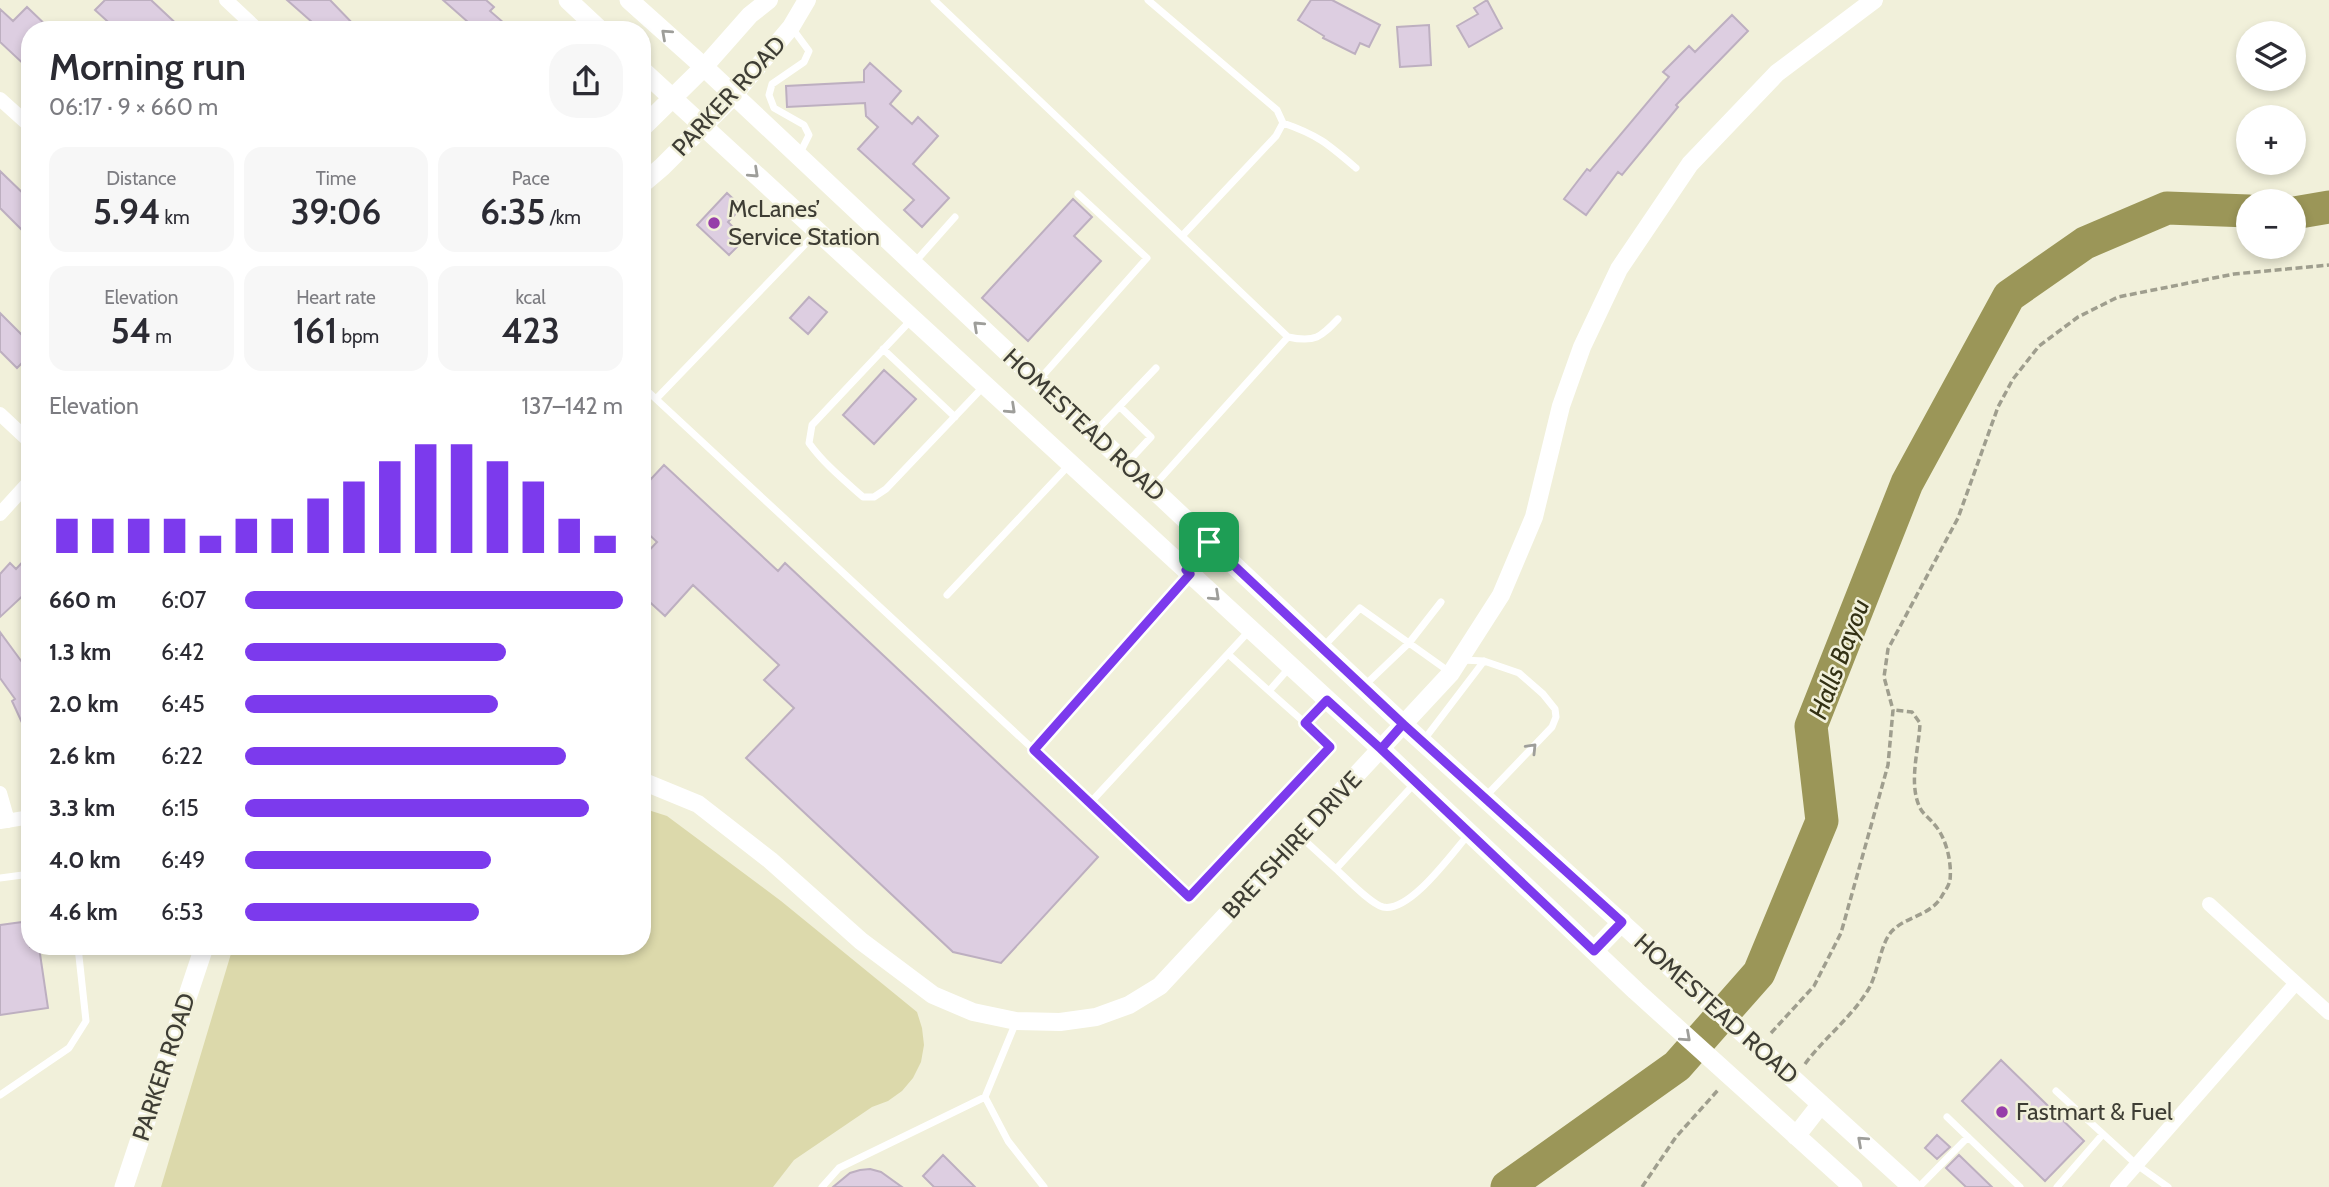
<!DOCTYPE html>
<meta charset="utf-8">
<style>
:root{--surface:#fff;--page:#f7f7f7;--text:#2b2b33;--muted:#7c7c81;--accent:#7c3aed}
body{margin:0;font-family:Cabin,sans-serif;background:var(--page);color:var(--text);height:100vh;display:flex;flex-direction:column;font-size:26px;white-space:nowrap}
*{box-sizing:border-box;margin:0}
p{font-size:23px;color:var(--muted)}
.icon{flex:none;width:38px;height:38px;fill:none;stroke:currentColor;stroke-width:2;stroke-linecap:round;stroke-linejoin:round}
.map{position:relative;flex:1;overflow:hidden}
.details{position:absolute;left:21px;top:21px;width:630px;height:934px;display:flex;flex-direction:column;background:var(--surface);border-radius:28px;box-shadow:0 4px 10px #0003}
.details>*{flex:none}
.controls{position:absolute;left:2236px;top:21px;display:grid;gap:14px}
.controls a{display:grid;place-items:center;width:70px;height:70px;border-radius:50%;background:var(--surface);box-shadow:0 4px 10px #0003;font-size:35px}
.pin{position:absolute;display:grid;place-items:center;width:60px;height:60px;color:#fff;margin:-30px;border-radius:14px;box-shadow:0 4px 10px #0006}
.round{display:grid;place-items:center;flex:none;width:74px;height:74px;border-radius:28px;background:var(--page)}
.overview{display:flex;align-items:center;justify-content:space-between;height:119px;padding:0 28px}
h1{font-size:38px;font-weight:600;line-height:52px}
.metrics{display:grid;grid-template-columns:repeat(3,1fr);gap:10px;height:119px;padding:7px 28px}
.metrics div{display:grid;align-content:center;border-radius:18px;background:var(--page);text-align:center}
.metrics b{font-size:35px;font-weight:600}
.metrics small{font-size:19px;font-weight:400}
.metrics p{font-size:19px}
.chart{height:196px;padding:14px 28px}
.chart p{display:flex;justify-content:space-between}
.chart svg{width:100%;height:126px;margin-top:7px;stroke:var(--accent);stroke-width:6}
ul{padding:0 28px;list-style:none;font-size:23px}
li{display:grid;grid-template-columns:112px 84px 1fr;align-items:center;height:52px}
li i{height:18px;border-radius:9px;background:var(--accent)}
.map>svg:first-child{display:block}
.green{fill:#dcd9ab}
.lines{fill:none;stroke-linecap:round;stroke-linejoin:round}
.river{stroke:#9b9658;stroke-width:33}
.building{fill:#ddcee1;stroke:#bdafc0;stroke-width:2}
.path{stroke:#9f9e8e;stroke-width:3.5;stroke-dasharray:7 3.5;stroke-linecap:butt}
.service{stroke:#fff;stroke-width:7}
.minor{stroke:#fff;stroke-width:14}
.tertiary{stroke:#fff;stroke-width:18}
.secondary{stroke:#fff;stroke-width:19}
.oneway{stroke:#9e9e9a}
.route-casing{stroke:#fff;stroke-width:14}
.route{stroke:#7c3aed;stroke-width:9}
.poi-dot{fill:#963da9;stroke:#f1f0da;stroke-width:2.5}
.labels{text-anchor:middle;stroke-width:5;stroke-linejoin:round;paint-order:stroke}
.street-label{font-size:24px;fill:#3e3d34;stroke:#f1f0da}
.poi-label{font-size:24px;fill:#3e3d34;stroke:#f1f0da;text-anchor:start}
.water-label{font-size:26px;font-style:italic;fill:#333114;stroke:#f1f0da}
</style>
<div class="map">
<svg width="2329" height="1187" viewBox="0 0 2329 1187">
<rect width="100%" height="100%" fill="#f1f0da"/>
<!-- green -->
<path class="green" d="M642 808 667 816 781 901 917 1012 922 1028 924 1045 921 1062 913 1078 902 1091 888 1101 872 1107 794 1160 773 1187H161L233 947H642Z"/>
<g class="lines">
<!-- river -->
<path class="river" d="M2294 213 2329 207
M1507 1187 1677 1066 1759 973 1822 821 1811 726 1907 483 2009 296 2085 243 2167 208 2249 211"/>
</g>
<!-- building -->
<path class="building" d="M105 0H151L183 30H117L95 10Z
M287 0H330L359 30H321Z
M443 0H486L494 7 490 11 512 30H477Z
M1311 0H1332L1380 25 1369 47 1360 43 1355 54 1323 38 1324 36 1298 20Z
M1487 0 1502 28 1469 47 1457 26 1478 14 1474 8Z
M27 7 51 30H30V70L0 42V9L13 21Z
M1732 15 1748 31 1676 105 1678 107 1622 175 1618 172 1586 215 1564 199 1587 169 1590 171 1669 77 1663 72 1689 46 1695 52Z
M1429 25 1431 65 1400 67 1397 27Z
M870 63 901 91 890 104 912 124 918 117 938 136 913 164 949 198 922 227 904 210 914 200 858 149 878 127 866 116 865 103 787 107 786 86 864 82V70Z
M0 171 30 200V238L0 208Z
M727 193 742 207 728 222 745 239 729 255 697 225Z
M1073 199 1092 217 1074 236 1101 261 1028 341 982 298Z
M809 297 827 312 808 334 790 318Z
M0 313 30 343V369L23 362 17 368 0 351Z
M884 370 916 399 874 444 843 415Z
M664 465 778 571 785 563 1098 857 1001 963 953 952 746 758 794 708 764 680 779 665 693 585 665 616 642 595V558L657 542 642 528V470L651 479Z
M30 554V589L0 617V574L10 563 16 569Z
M0 632 30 673V740L12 701 15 699 0 678Z
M30 921V947H39L48 1008 0 1015V925Z
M2001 1060 2084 1141 2045 1181 1962 1101Z
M1937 1135 1950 1147 1937 1159 1925 1148Z
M943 1155 975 1187H934L923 1176Z
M1959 1155 1992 1187H1966L1946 1168Z
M870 1169 881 1172 902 1187H833L850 1173 860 1170Z"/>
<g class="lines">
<!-- path -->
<path class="path" d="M1771 1033 1814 986 1841 933 1888 765 1893 710 1884 677 1888 649 1958 518 1998 407 2013 379 2039 346 2078 317 2118 297 2234 274 2329 265
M1805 1064C1824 1038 1851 1018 1868 990 1878 974 1880 944 1892 931 1908 915 1932 916 1943 894 1946 890 1949 885 1950 880 1952 862 1946 837 1934 824 1930 819 1923 814 1920 808 1908 783 1919 749 1920 723L1912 712 1893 710
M1642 1187 1676 1137 1718 1090"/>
<!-- service -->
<path class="service" d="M934 0 1288 337 1152 488
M1148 0 1277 110 1283 123 1276 136 1182 236
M792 28 809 51 804 62 772 84 769 95 774 108 804 125 809 135 800 153
M1283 123C1318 135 1328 144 1356 168
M817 232 656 399 1034 750 1189 575
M915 262 955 217
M912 319 812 425 809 443C824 464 844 480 863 497H874L886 489 984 386
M1288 337C1315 343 1321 337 1338 319
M883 349 955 417
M1038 381 1147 258 1078 194
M642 386 656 399
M1120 407 1151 437 1126 464
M1094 433 1156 368
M947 595 1070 464
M1323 647 1360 608 1451 673
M1228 654 1269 691 1290 667
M1462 660 1484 661 1519 673 1543 694 1555 709 1556 717 1552 727 1485 797
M1364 686 1409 643 1441 602
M1269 691 1305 723 1327 700
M1423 741 1484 661
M1034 750 1090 803 1250 630
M1090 803 1189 896 1330 747 1305 723
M1301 837 1336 869 1414 784
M1336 869C1346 878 1371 904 1383 907 1410 913 1452 853 1469 834
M0 878 30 874
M2056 1091 2137 1165 2168 1187
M0 1095 69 1048 86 1021 78 947
M985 1097 1008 1141 1044 1187
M1947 1117 2020 1187
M822 1187 839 1168 985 1097 1016 1022
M1919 1187 1968 1137
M2057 1187 2103 1134"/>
<!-- minor -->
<path class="minor" d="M226 0 258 30
M0 99 30 126
M0 414 30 442
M0 514 30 481
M0 793 8 821
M0 822 30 817
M2209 904 2329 1013
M2117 1187 2296 983"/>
<!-- tertiary -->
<path class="tertiary" d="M704 67 750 15 769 0
M733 96 791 27 807 0
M642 781 698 804 770 860 861 941 933 995 973 1012 1016 1021 1060 1022 1096 1017 1129 1005 1160 986 1451 673 1501 595 1534 517 1561 406 1582 347 1619 269 1690 164 1777 73 1874 0"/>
<!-- secondary -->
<path class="secondary" d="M568 0 600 30
M629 0 704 67 1403 724 1912 1187
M642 70 1381 749 1636 991 1853 1187
M642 128 704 67
M642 184 662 167 733 96
M1186 570 1209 542
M1594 951 1622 922
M1796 1136 1821 1104
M124 1187 204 947"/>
</g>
<!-- one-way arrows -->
<defs><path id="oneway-chevron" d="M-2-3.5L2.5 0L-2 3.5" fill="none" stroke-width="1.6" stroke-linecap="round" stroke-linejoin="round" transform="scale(1.75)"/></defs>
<g class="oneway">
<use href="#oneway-chevron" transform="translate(666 34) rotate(-138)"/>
<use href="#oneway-chevron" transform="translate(754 173) rotate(43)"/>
<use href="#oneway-chevron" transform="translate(978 326) rotate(-137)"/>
<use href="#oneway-chevron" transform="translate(1011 409) rotate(43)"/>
<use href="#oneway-chevron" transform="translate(1215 596) rotate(43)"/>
<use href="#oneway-chevron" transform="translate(1532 748) rotate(-46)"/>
<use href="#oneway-chevron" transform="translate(1686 1037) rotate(42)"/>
<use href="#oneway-chevron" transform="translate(1862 1141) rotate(-138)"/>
</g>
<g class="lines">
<defs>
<path id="route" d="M1209 542 1186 570 1190 574 1034 750 1189 897 1330 747 1305 723 1327 700 1381 749 1403 724 1622 922 1594 951 1381 749 1403 724 1209 542"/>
</defs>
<!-- route casing -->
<use href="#route" class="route-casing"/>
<!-- route -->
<use href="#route" class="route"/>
</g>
<!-- markers -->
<g class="poi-dot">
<circle cx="714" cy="223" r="7"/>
<circle cx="2002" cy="1112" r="7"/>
</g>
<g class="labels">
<!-- street labels -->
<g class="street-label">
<text transform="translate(729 96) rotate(-47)" y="8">PARKER ROAD</text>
<text transform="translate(1084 425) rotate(43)" y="8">HOMESTEAD ROAD</text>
<text transform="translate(1292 845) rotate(-47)" y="8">BRETSHIRE DRIVE</text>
<text transform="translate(1716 1009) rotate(42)" y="8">HOMESTEAD ROAD</text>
<text transform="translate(164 1067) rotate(-72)" y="8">PARKER ROAD</text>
</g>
<!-- poi labels -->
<g class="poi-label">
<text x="728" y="217">McLanes’<tspan x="728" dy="28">Service Station</tspan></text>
<text x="2016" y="1120">Fastmart &amp; Fuel</text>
</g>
<!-- water labels -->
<g class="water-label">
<text transform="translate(1839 659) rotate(-69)" y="9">Halls Bayou</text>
</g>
</g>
</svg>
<div class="controls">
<a><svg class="icon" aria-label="layers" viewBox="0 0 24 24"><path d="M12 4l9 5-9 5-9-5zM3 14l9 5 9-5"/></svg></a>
<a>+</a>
<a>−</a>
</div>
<div class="pin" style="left:1209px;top:542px;background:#1e9e55"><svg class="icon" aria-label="arrive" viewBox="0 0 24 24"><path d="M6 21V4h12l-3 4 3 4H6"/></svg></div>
<section class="details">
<div class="overview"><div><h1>Morning run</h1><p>06:17 · 9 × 660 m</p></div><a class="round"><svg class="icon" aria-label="share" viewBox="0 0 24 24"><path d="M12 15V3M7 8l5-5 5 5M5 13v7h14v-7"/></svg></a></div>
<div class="metrics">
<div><p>Distance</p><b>5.94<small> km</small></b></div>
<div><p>Time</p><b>39:06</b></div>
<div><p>Pace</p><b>6:35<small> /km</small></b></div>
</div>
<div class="metrics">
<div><p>Elevation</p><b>54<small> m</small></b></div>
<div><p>Heart rate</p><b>161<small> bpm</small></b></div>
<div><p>kcal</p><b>423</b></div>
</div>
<div class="chart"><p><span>Elevation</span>137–142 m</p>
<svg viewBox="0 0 160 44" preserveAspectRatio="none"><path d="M5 44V32M15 44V32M25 44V32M35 44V32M45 44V38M55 44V32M65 44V32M75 44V25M85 44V19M95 44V12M105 44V6M115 44V6M125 44V12M135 44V19M145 44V32M155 44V38"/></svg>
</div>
<ul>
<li><b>660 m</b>6:07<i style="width:100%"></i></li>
<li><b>1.3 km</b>6:42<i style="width:69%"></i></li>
<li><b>2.0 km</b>6:45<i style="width:67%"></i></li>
<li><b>2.6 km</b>6:22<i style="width:85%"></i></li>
<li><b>3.3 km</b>6:15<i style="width:91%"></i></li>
<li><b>4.0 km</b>6:49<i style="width:65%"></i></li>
<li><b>4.6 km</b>6:53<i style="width:62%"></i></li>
</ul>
</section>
</div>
